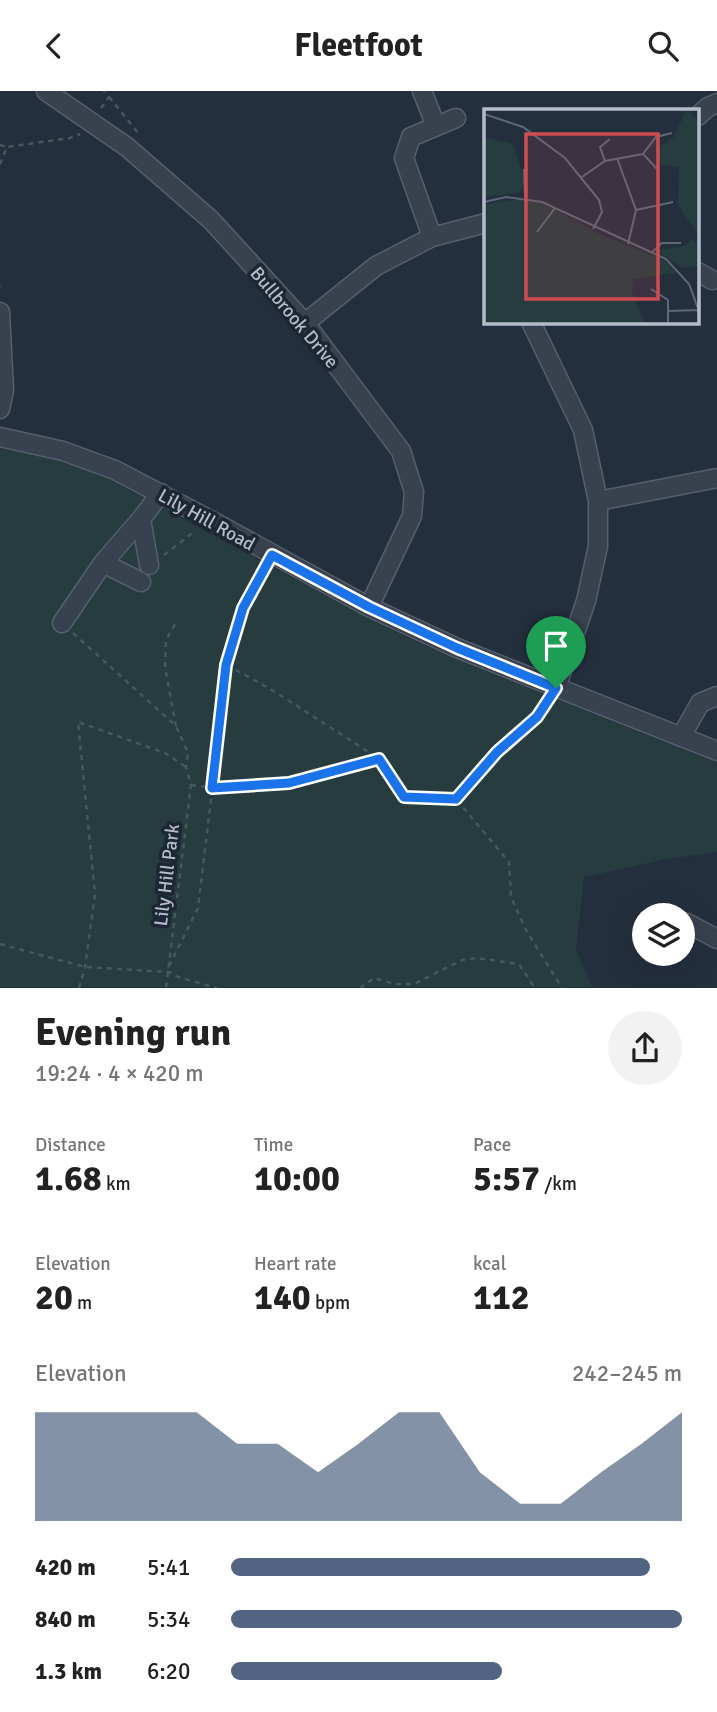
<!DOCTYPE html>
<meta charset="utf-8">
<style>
:root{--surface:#fff;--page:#f2f2f2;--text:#222;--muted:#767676;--accent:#516482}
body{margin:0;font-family:Signika,sans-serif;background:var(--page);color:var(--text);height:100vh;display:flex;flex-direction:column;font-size:26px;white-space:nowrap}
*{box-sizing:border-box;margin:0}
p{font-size:23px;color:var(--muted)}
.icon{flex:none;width:38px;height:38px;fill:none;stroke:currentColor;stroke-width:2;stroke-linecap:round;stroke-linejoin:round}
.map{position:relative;height:897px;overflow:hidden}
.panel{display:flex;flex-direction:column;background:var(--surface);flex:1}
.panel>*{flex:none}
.controls{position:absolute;left:632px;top:812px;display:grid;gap:14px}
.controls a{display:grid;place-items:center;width:63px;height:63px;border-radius:50%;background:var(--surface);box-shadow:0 7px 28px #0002;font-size:35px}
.pin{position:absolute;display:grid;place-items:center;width:60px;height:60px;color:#fff;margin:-72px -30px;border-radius:50% 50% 50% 0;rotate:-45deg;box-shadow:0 0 7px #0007}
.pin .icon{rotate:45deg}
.round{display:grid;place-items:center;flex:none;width:74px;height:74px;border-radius:37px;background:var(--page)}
.head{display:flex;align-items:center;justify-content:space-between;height:119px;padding:0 35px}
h1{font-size:38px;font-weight:800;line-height:52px}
.stats{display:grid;grid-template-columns:repeat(3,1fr);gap:10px;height:119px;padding:7px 35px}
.stats div{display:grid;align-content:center}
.stats b{font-size:35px;font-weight:800}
.stats small{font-size:19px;font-weight:400}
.stats p{font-size:19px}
.chart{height:196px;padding:14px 35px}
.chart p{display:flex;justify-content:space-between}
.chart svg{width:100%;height:126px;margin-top:7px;fill:var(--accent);opacity:.7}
ul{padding:0 35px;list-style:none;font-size:23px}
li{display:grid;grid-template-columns:112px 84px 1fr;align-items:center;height:52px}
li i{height:18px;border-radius:9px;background:var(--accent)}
header{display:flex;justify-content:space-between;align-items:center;height:91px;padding:0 35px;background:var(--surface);font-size:32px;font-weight:800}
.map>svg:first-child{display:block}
.green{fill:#263c3f}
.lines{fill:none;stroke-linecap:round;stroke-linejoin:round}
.minor-casing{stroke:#565f6c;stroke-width:21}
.path{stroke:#44595c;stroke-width:2.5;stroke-dasharray:5 5;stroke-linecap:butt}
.minor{stroke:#38414e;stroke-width:18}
.route-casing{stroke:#fff;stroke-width:14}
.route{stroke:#1a73e8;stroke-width:9}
.labels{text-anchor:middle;stroke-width:7;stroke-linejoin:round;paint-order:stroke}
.street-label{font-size:19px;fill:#b4bcc9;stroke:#1d2633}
.inset-road{fill:none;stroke:#5e6776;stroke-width:2}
.view{fill:#ce4d50;fill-opacity:0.15;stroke:#ce4d50;stroke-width:3.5}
.inset-edge{fill:none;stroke:#b4bcc9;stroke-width:3.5}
</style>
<header><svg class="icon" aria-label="back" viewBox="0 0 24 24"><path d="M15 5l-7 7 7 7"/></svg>Fleetfoot<svg class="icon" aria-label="search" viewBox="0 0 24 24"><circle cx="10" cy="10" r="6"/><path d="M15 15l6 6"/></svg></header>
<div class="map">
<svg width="717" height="897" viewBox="0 0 717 897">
<rect width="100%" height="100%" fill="#242f3e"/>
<!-- green -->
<path class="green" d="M0 357 85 375 363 525 438 561 717 672V761L667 768 584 786 576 858 592 896H0Z"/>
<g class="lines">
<defs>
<path id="minor" d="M46 0 127 56 211 129 305 232 401 360 414 401 412 425 369 516
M422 0 436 35
M698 25 708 16 717 12
M432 146 404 67 411 46 456 27
M698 181 712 189
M0 221 4 299 0 318
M531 231 583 339 598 410V455L586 510 556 597
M305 232 376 175 432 146 486 132
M0 346 63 360 115 379 216 432 369 516 457 557 717 660
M598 410 717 387
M141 428 149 474
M103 472 141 491
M62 532 103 472 141 428 161 402
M681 646 700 612 717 605
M682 839 687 832 717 848"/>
</defs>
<!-- minor casing -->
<use href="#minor" class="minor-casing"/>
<!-- path -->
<path class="path" d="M109 6 139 43
M101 17 109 6 104 0
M0 54 7 56
M0 73 7 56 70 47 80 43
M0 195V196
M164 464 195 440
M73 542 176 635 188 662 186 676 191 694 166 897
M227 574 272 599 378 667
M176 635 165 576 166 549 177 530
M191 694C255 704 317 685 379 668L404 706 456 708 509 771 511 806 526 839 562 897
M456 708 497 661 537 626 548 609
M0 853 85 876 169 881 178 886 217 897
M169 875 198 817 227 574 243 517 266 476
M79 897 85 876 95 803 78 631 165 662 186 676
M360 897 374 887 394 893H414L462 869 477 867 519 873 535 897"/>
<!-- minor -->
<use href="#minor" class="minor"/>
</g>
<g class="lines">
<defs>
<path id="route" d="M272 464 369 516 457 557 556 597 537 626 497 661 456 708 404 706 379 668 289 692 212 697 226 574 243 517Z"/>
</defs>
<!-- route casing -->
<use href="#route" class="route-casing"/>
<!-- route -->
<use href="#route" class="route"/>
</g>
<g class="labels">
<!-- street labels -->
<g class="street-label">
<text transform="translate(295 226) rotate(50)" y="7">Bullbrook Drive</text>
<text transform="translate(207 428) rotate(29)" y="7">Lily Hill Road</text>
<text transform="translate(166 784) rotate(-83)" y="7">Lily Hill Park</text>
</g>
</g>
<!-- overview -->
<g transform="translate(484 18)">
<rect width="215" height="215" fill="#242f3e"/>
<path d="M202 1 215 11V127L194 96 195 58 177 56 172 40 190 28ZM0 28 29 35 41 73 34 84 0 88ZM37 90 57 94 122 128 180 151 192 164 149 170 148 183 161 215H0V95ZM208 130 215 134V157L199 159 172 142 200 137Z" fill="#263c3f"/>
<path class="inset-road" d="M0 5 39 18 81 49 115 91 118 103 109 120M133 49 152 101 144 135M121 52 116 38 126 30M40 60 41 89M173 60 159 45 172 28 188 24M98 68 121 52 159 45M0 93 22 88 58 93 182 150 205 175 216 205M152 101 189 93M53 123 71 99M167 144 178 134H197M167 180 184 191V215M185 202 214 201"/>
<path class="view" d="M42 25H174V190H42Z"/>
<rect width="215" height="215" class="inset-edge"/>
</g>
</svg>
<div class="controls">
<a><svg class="icon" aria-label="layers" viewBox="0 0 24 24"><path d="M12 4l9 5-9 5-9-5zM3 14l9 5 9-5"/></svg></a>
</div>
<div class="pin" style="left:556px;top:597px;background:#1e9e55"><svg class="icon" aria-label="arrive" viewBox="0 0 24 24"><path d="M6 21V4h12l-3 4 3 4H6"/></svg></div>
</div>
<section class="panel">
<div class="head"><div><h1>Evening run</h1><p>19:24 · 4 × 420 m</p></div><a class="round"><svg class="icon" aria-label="share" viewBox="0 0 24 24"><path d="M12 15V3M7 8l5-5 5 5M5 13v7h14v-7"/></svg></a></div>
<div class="stats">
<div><p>Distance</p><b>1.68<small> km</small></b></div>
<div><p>Time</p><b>10:00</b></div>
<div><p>Pace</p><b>5:57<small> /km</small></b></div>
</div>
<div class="stats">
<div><p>Elevation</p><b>20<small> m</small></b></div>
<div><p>Heart rate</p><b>140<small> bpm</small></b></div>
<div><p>kcal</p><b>112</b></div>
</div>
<div class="chart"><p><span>Elevation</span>242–245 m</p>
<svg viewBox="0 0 160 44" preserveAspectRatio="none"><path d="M0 44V6L10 6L20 6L30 6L40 6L50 17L60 17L70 27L80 17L90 6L100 6L110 27L120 38L130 38L140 27L150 17L160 6V44z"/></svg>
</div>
<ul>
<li><b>420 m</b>5:41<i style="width:93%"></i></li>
<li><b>840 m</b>5:34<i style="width:100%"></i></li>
<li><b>1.3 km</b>6:20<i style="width:60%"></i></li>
</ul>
</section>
